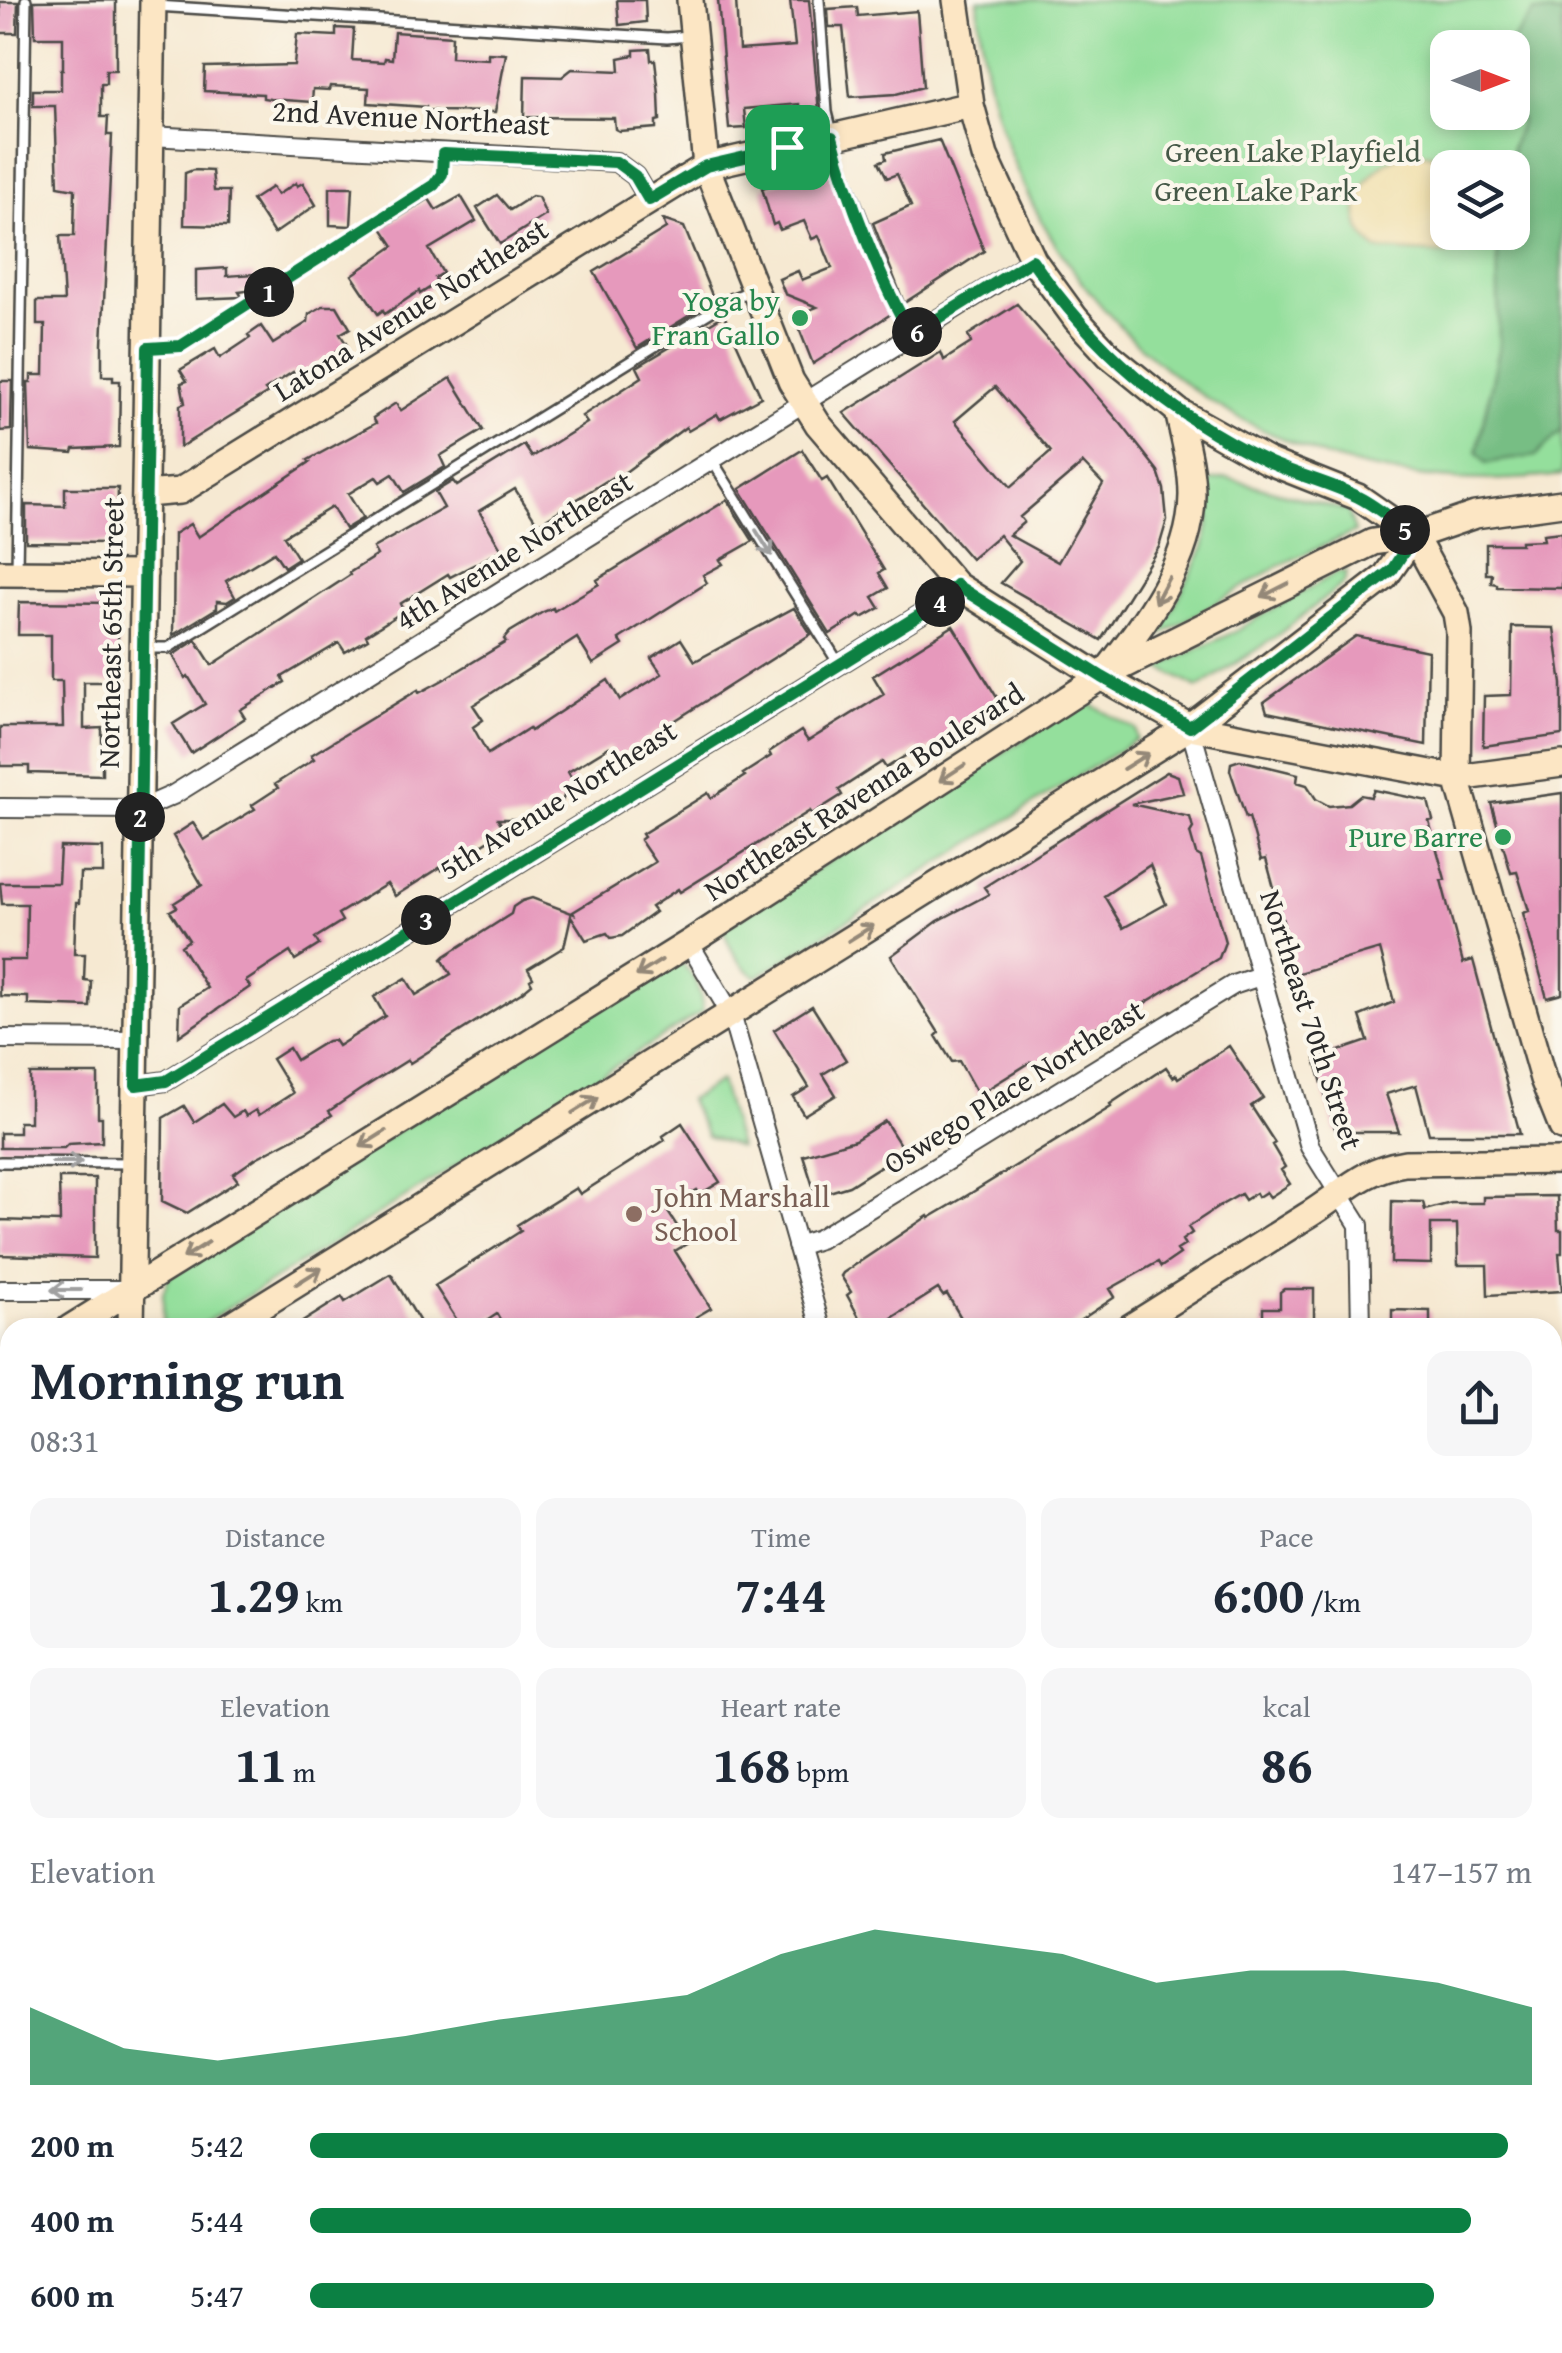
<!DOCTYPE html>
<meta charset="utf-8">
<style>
:root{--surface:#fff;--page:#f6f6f7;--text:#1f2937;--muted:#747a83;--accent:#0b8043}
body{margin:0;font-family:"Gentium Book Plus",serif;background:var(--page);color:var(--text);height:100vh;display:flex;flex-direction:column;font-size:38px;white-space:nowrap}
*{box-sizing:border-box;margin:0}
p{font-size:32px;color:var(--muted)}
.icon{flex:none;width:55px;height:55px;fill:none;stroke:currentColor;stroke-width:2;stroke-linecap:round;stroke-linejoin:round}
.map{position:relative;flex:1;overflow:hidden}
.panel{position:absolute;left:0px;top:1318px;width:1562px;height:1038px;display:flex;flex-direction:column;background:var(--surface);border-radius:30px 30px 0 0;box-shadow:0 5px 15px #0003}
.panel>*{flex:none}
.needle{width:65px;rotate:90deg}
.controls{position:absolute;left:1430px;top:30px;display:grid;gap:20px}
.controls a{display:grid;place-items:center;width:100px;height:100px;border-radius:20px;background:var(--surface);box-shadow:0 5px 15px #0003;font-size:50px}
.pin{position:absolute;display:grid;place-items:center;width:85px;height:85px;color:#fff;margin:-42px;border-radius:20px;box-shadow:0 5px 15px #0006}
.km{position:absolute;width:50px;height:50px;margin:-25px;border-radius:50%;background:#222;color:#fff;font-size:28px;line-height:50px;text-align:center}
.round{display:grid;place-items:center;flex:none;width:105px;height:105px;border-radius:20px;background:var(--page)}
.head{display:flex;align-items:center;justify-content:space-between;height:170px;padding:0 30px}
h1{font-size:55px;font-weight:800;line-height:75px}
.stats{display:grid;grid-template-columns:repeat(3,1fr);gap:15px;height:170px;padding:10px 30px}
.stats div{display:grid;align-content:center;border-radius:20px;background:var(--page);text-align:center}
.stats b{font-size:50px;font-weight:800}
.stats small{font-size:28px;font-weight:400}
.stats p{font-size:28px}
.chart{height:280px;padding:20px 30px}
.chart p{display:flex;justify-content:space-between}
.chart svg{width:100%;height:180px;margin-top:10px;fill:var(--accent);opacity:.7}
ul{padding:0 30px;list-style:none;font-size:32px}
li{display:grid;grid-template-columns:160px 120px 1fr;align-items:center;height:75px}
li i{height:25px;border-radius:12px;background:var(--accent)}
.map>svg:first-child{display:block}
.green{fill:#94df9c;stroke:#608564;stroke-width:2.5;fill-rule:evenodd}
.forest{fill:#77be84;stroke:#517458;stroke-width:2.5}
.sand{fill:#eeda9e;stroke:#8c8264;stroke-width:2.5}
.building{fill:#e699bc;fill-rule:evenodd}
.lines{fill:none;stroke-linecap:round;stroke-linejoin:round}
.lane-casing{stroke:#494844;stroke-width:14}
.street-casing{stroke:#494844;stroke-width:22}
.secondary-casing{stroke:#494844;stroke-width:30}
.highway-casing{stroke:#494844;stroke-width:38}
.lane{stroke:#fff;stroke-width:9}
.street{stroke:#fff;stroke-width:18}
.secondary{stroke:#fce6c4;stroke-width:25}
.highway{stroke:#f7c06c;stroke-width:32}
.oneway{stroke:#a0a0a0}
.oneway2{stroke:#948878}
.route-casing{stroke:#fff;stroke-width:20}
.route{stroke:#0b8043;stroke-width:12}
.leisure-dot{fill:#2e9e5b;stroke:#fbf7ec;stroke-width:4}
.education-dot{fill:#8d6e63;stroke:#fbf7ec;stroke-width:4}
.labels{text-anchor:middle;stroke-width:8;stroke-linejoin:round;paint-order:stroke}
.street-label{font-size:30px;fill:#2b2b2b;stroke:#fbf7ec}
.park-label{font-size:30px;fill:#455847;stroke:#fbf7ec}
.leisure-label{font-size:30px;fill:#27864d;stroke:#fbf7ec;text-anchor:end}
.education-label{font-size:30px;fill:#785e54;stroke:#fbf7ec;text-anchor:start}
</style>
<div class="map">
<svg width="1562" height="2353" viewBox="0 0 1562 2353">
<rect width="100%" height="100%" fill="#fbf7ec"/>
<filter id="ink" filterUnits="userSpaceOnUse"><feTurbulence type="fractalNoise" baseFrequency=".01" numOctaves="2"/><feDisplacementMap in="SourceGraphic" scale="20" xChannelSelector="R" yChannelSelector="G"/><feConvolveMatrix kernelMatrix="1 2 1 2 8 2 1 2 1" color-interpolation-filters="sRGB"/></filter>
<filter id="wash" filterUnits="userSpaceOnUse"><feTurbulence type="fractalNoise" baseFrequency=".0048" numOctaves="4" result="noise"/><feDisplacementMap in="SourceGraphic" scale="40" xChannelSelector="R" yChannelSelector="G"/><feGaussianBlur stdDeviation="2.25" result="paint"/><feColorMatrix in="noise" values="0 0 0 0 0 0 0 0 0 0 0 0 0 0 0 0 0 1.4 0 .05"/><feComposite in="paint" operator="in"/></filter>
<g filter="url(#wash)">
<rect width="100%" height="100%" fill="#f6e9d2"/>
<!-- green -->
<path class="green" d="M978 0H1562V475C1483 484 1414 481 1337 460 1320 456 1304 447 1288 441 1112 370 985 190 978 0ZM1448 48H1512V112H1448ZM1448 168H1512V232H1448Z
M1227 478 1348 511 1355 532 1282 564 1159 636 1204 547 1210 520 1207 481Z
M1347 571 1344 583 1274 638 1198 688 1159 667 1228 635 1336 573Z
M1085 701 1136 729 1137 739 757 977C741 968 726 945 724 927Z
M675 957C692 970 701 990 703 1011L198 1327 163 1328V1293L170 1273Z
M720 1081 739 1147 707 1136 689 1100Z"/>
<!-- forest -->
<path class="forest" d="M1534 12 1562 14V430L1536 456 1486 463 1477 452 1499 349 1497 235 1512 232V146L1521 122 1513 98 1512 48 1507 47Z"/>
<!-- sand -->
<path class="sand" d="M1416 151 1450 160 1459 167 1448 168V232L1461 233 1460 246 1448 254 1377 250C1333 214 1369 157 1416 151Z"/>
<g id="blocks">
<!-- building -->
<path class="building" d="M116 0V70H106V84H101V117H108L107 135H112L102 344V376H113V381H120L119 447 74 449 73 453 30 450 28 382H31V375H44L45 325H37V301H64L60 236H74L75 189 58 186 55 106H33V90H61V69H63V37H35L34 1Z
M617 0H645L646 22 619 25Z
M718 0H736L739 50 795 46 790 0H809L819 112 800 114 799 104 744 109 746 128 729 129Z
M0 2H18L17 33H0Z
M857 7 858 16 917 11 923 87 896 94 850 97 843 27H829L828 9Z
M336 28 354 29 352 60 384 62 385 58 392 59 394 32 452 36 451 57 488 59V53L506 54 495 112 437 111 426 110V107L368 103 369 88 330 86 329 90 313 89 312 102 270 99 263 98V94L204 91 205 67 294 65 297 34 336 36Z
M650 49 651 60H655L659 94 660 120 656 121V128L619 131 615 129 614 118 524 117 525 76 562 77 572 69 620 71 619 58 634 55V50Z
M939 140 984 251 904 303 873 223 911 206 897 174 887 178 879 162 886 159 885 153Z
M833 168 891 314 813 364 794 316 817 307 785 294 779 279 798 271 802 280 832 268 819 236 812 239 804 221 780 230 777 223 773 225 762 188 794 177 803 180Z
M193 170 212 171 214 191H229L228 226 184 225 185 173Z
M296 183 297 186 303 183 316 205 274 234 252 200 272 187 277 195Z
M334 187H353L351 226 330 225V188Z
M497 195 510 210 532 196 538 197 546 215 500 244 477 208Z
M461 196 476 221 429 249 443 273 435 278 437 283 420 294 419 291 385 314 383 310 378 314 352 275 394 246 382 228 429 199 436 210Z
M663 220 684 227 714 300 637 348 594 272 666 228Z
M227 268V276L254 274V290L239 292 242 297 196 299V270Z
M1017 304 1122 425 1158 471 1164 489 1167 520 1159 547 1101 640 1001 583 1020 561 999 535 971 559 844 413 941 352 944 360 971 343 968 335ZM995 387 1051 452 1011 487 955 421ZM1083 463 1103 484 1058 562 1009 535 1024 522 1020 517Z
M323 306H337L350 328 340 334 347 345 296 376 293 372 265 390 268 393 180 447V405L185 403 181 383 187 381 180 370 215 349 220 358 250 338 248 335 261 326 273 344 308 322 309 314Z
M724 315 761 397 720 419 717 414 688 431 686 427 620 476 619 473 538 524 515 489 479 511 502 550 450 577 448 574 400 604 404 611 366 635 368 639 345 652 339 643 282 677 285 682 240 710 245 718 191 753 173 724 205 704 188 676 185 678 173 655 196 640 212 665 350 575 349 573 377 555 373 548 444 508 435 492 453 481 457 486 524 445 532 457 587 423 582 416 642 377 637 367Z
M451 378 483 430 440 456 445 467 404 492 393 474 380 482 376 477 348 494 363 518 345 529 332 507 284 536 298 558 284 567 274 552 226 581 235 597 227 602 217 601V608L173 635 174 534 190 524 198 537 310 462 308 460 376 423 373 418 396 403 400 411Z
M0 381H12L11 430 0 431Z
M802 450 822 481 827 478 884 570 879 573 888 588 873 597 880 608 862 618 860 615 830 634 740 489Z
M65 488H118L117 533 108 543 26 542V505L65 506Z
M727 500 753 541 720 560 723 564 703 575 707 583 619 639 623 645 593 664 577 638 473 705 483 720 473 727 488 754 529 728 531 731 608 680 620 700 662 674 651 658 681 639 695 661 794 608 811 634 616 758 609 747 568 772 575 784 567 788 561 804 556 802 537 815V819H498L505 830 442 870 441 867 395 896 387 884 338 914 342 921 315 938 319 945 295 960 290 952 246 981 250 987 179 1036 180 1005 207 988 181 946 189 940 170 911 177 907 174 903 202 885 173 836 193 823 204 840 255 809 252 805 278 788 275 784 314 759 311 755 418 690 419 693 443 680 506 642 504 639 510 632 543 612 553 608 554 611 599 584 597 580Z
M1562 532V588L1497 587V584L1491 583 1492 574H1486V544H1521V541L1544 540 1543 534Z
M19 602 118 603V682H84V729L102 728V775L29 773V766H0V727H63L62 681H51V635H18Z
M953 626 1001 704 921 754 918 748 886 768 882 762 839 790 842 795 812 814 810 811 680 892 678 889 651 907 655 912 622 936 611 938 607 933 586 940 571 916 564 947 528 969 533 978 530 980 532 984 521 993 410 1063 408 1060 360 1090 329 1111 332 1115 309 1130 256 1158 233 1174 238 1181 187 1213 162 1201 163 1118 184 1106 194 1122 222 1104 233 1117 243 1111 246 1116 256 1110 259 1115 293 1093 272 1059 289 1048 296 1060 327 1041 334 1040 338 1046 385 1016 374 997 406 978 416 995 451 974 442 959 445 956 511 914 513 907 522 901 532 898 574 914 573 912 655 862 640 840 644 837 642 834 708 793 711 798 745 776 743 774 771 756 769 752 801 731 808 741 884 694 873 676Z
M1512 627 1554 628 1562 684V735L1483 746 1484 696 1511 695Z
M1356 636 1428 651 1426 745 1267 712 1264 702Z
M1240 760 1298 774 1297 782 1307 785 1316 799 1329 806 1349 804 1360 795 1371 797 1374 790 1428 801 1433 820 1429 821 1445 879 1441 880 1463 963 1473 960 1520 1134H1429L1416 1085 1386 1094 1399 1132H1336L1315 1059 1368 1041 1360 1016 1394 1002 1380 949 1292 975 1284 948 1290 947 1266 859 1261 860 1249 817 1246 818 1230 770 1231 763Z
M1167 772 1178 776 1183 793 1131 804 1190 817 1193 828 1190 833 1196 854 1201 857 1225 942 1219 958 1115 1021 1114 1018 1079 1036 1034 1066 1031 1062 978 1095 959 1061 952 1062 936 1036 939 1033 891 956 938 921 989 894 984 887ZM1150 865 1166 904 1123 928 1104 896Z
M1562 793V994L1547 998 1523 913 1529 911 1517 872 1511 873 1491 803Z
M60 847 103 848V873H80L79 903H76L74 954H85L84 980 91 981 90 1007 28 1005V997L0 996V960H26L27 904H2L0 883H58Z
M812 1006 846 1060 823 1074 836 1095 804 1115 793 1097 809 1087 774 1030Z
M1229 1046 1263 1098 1251 1106 1275 1143 1272 1145 1285 1167 1281 1170 1290 1184 1270 1197 1266 1192 1258 1197 1256 1193 1245 1200 1241 1194 1223 1204 1188 1227 1192 1233 1182 1240 1185 1245 1177 1250 1180 1254 1161 1267 1158 1262 1110 1289 1115 1297 1069 1328H967L947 1294 943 1296 938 1289 892 1318 898 1328H865L847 1295 851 1292 841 1276 843 1273 928 1216 929 1218 963 1198 1111 1107 1110 1104 1166 1067 1173 1077 1176 1075 1178 1078Z
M30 1074H98V1117H102V1142L68 1144 64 1148H0V1133H19V1122H30Z
M885 1121 904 1151 849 1186 816 1196 803 1155 855 1140Z
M682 1123 720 1182 700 1194 697 1190 666 1209 688 1243 675 1251 711 1308 696 1317 702 1328H505L497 1314 476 1328H462L435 1286 521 1231 517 1225 576 1188 580 1194 665 1140 663 1136Z
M59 1178H95V1258L0 1255V1220L60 1222Z
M1557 1196 1558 1230H1562V1253H1559L1562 1291 1488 1295 1487 1265H1458L1457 1224H1431V1264L1391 1263 1392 1201 1423 1202 1425 1210 1451 1203H1483V1197Z
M391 1274 420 1322 412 1328H293L342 1297 345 1302Z
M1284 1289H1314V1328H1263V1308H1280V1292Z
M1392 1310 1430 1311V1328H1392Z"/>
</g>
</g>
<g filter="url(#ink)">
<use href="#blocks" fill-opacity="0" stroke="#494844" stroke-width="2.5"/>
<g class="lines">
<defs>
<path id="lane" d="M819 0 827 112 839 161 899 312 913 335
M156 6 667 38 689 36
M151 348 181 346 434 185 442 174 443 154
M712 460 839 664
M17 570 26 0
M146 648H168L731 299 753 290
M0 1162 132 1163
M0 1593 4 1594
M0 1741H10
M0 1949H10
M0 2260H10"/>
<path id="street" d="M151 136 616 162 635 176 649 200
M1190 727 1310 1147 1359 1225 1361 1328
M0 808 141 809 173 795 1033 260
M689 943 731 1014 821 1328
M0 1039 136 1040
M136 1085 166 1081 939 603 956 585
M797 1246 819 1239 1233 985 1260 976
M0 1290H131
M1552 1406 1562 1405
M1552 1849H1562
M1552 2089 1562 2090
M0 2103H10
M362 2353 363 2345
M612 2353V2345
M855 2353V2345
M1102 2353V2345"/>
<path id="secondary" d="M690 0 706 166 791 381 818 424 956 585 1101 677 1190 727 1457 778 1562 764
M956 0 971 105 985 156 1033 260 1076 319 1109 355 1178 411 1267 461 1358 497 1414 536 1456 613 1459 632 1457 778 1543 1079 1562 1127
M146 494 180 491 706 166 971 105
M0 573 144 574
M1105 673C1144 623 1192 562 1192 495 1192 467 1184 439 1178 411
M70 1328 689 943 1101 677 1373 542 1414 536 1475 515 1562 503
M131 1328 153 0
M226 1328 1190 727 1385 577 1414 536
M1129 1328C1188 1291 1247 1254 1305 1217 1342 1195 1360 1170 1405 1163L1562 1161
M0 1371 10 1365
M1552 1438 1562 1431
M0 1469 10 1463
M0 1797H10
M118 2353V2345
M1345 2353V2345"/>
<path id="highway" d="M1552 1507 1562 1505
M0 1545 10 1546
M1552 1559H1562
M1552 1599 1562 1598
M0 1631 10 1632
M1552 1633 1562 1632
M1552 1688 1562 1687
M0 1689 10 1690
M1552 1741 1562 1739
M1552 1773 1562 1772"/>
</defs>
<!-- lane casing -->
<use href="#lane" class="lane-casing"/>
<!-- street casing -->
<use href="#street" class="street-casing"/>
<!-- secondary casing -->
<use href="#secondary" class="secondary-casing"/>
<!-- highway casing -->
<use href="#highway" class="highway-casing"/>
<!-- lane -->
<use href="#lane" class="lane"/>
<!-- street -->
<use href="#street" class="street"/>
<!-- secondary -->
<use href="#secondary" class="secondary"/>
<!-- highway -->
<use href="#highway" class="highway"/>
</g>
<!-- one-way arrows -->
<defs><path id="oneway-shaft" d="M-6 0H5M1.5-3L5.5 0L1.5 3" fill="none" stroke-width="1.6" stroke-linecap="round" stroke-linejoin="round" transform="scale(2.5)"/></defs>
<g class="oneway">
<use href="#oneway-shaft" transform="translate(764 543) rotate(58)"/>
<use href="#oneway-shaft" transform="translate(67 1162)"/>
<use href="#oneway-shaft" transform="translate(66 1290) rotate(180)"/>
</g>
<g class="oneway2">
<use href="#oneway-shaft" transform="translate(1162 590) rotate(118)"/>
<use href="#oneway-shaft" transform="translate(1275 590) rotate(153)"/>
<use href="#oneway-shaft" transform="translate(1136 761) rotate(-32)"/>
<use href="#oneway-shaft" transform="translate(952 773) rotate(147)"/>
<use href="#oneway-shaft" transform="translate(861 933) rotate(-32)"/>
<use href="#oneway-shaft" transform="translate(649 968) rotate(148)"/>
<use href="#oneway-shaft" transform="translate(585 1105) rotate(-32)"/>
<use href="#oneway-shaft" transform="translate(373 1139) rotate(148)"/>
<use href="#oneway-shaft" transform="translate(196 1250) rotate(148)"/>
<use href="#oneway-shaft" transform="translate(309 1276) rotate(-32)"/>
</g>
</g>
<g class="lines" filter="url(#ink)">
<defs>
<path id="route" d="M832 137C847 195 881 284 912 335L1032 260C1093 349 1169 414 1266 461 1295 475 1329 482 1358 497 1378 507 1396 523 1414 536L1392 570 1190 727 1102 677 956 585 939 603 166 1081 136 1085 148 348 181 346 434 185 442 174 443 154 616 162 635 176 649 200 706 166Z"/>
</defs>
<!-- route casing -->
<use href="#route" class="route-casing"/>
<!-- route -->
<use href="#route" class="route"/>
</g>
<!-- markers -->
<g class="leisure-dot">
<circle cx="800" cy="318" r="10"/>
<circle cx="1503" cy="837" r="10"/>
</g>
<circle class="education-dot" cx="634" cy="1214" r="10"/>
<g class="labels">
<!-- street labels -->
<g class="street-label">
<text transform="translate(411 118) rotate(3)" y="10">2nd Avenue Northeast</text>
<text transform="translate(411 310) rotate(-32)" y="10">Latona Avenue Northeast</text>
<text transform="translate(514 551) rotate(-32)" y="10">4th Avenue Northeast</text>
<text transform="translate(111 633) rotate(-89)" y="10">Northeast 65th Street</text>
<text transform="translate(864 792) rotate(-33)" y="10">Northeast Ravenna Boulevard</text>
<text transform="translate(558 800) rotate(-32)" y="10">5th Avenue Northeast</text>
<text transform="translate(1311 1020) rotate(72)" y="10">Northeast 70th Street</text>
<text transform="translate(1014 1087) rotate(-32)" y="10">Oswego Place Northeast</text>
</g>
<!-- park labels -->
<g class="park-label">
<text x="1293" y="162">Green Lake Playfield</text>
<text x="1256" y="201">Green Lake Park</text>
</g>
<!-- leisure labels -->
<g class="leisure-label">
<text x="780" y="311">Yoga by<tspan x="780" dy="34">Fran Gallo</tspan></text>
<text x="1483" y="847">Pure Barre</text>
</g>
<!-- education labels -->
<g class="education-label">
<text x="654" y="1207">John Marshall<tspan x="654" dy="34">School</tspan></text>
</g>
</g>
</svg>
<div class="controls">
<a><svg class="needle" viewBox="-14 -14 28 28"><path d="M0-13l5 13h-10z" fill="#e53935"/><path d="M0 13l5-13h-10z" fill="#747a83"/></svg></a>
<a><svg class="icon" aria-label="layers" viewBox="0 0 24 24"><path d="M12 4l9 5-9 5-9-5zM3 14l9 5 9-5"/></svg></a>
</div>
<div class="pin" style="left:787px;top:147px;background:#1e9e55"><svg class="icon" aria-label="arrive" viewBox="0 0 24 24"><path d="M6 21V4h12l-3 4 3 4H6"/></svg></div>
<b class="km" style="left:269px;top:292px">1</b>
<b class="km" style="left:140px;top:817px">2</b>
<b class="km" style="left:426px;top:920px">3</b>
<b class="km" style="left:940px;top:602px">4</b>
<b class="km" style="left:1405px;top:530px">5</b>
<b class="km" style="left:917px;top:332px">6</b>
<section class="panel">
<div class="head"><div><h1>Morning run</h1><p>08:31</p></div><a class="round"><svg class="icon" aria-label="share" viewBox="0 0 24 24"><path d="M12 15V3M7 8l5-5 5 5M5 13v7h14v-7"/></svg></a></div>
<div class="stats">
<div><p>Distance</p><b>1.29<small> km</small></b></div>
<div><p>Time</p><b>7:44</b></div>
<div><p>Pace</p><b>6:00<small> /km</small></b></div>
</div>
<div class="stats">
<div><p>Elevation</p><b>11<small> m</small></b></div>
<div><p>Heart rate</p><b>168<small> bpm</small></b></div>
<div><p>kcal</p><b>86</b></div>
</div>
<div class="chart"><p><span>Elevation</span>147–157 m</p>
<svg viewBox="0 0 160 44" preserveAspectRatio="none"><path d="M0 44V25L10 35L20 38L30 35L40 32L50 28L60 25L70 22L80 12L90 6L100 9L110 12L120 19L130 16L140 16L150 19L160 25V44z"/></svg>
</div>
<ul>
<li><b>200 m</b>5:42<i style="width:98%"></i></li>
<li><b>400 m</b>5:44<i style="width:95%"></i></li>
<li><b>600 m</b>5:47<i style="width:92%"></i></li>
</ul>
</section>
</div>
